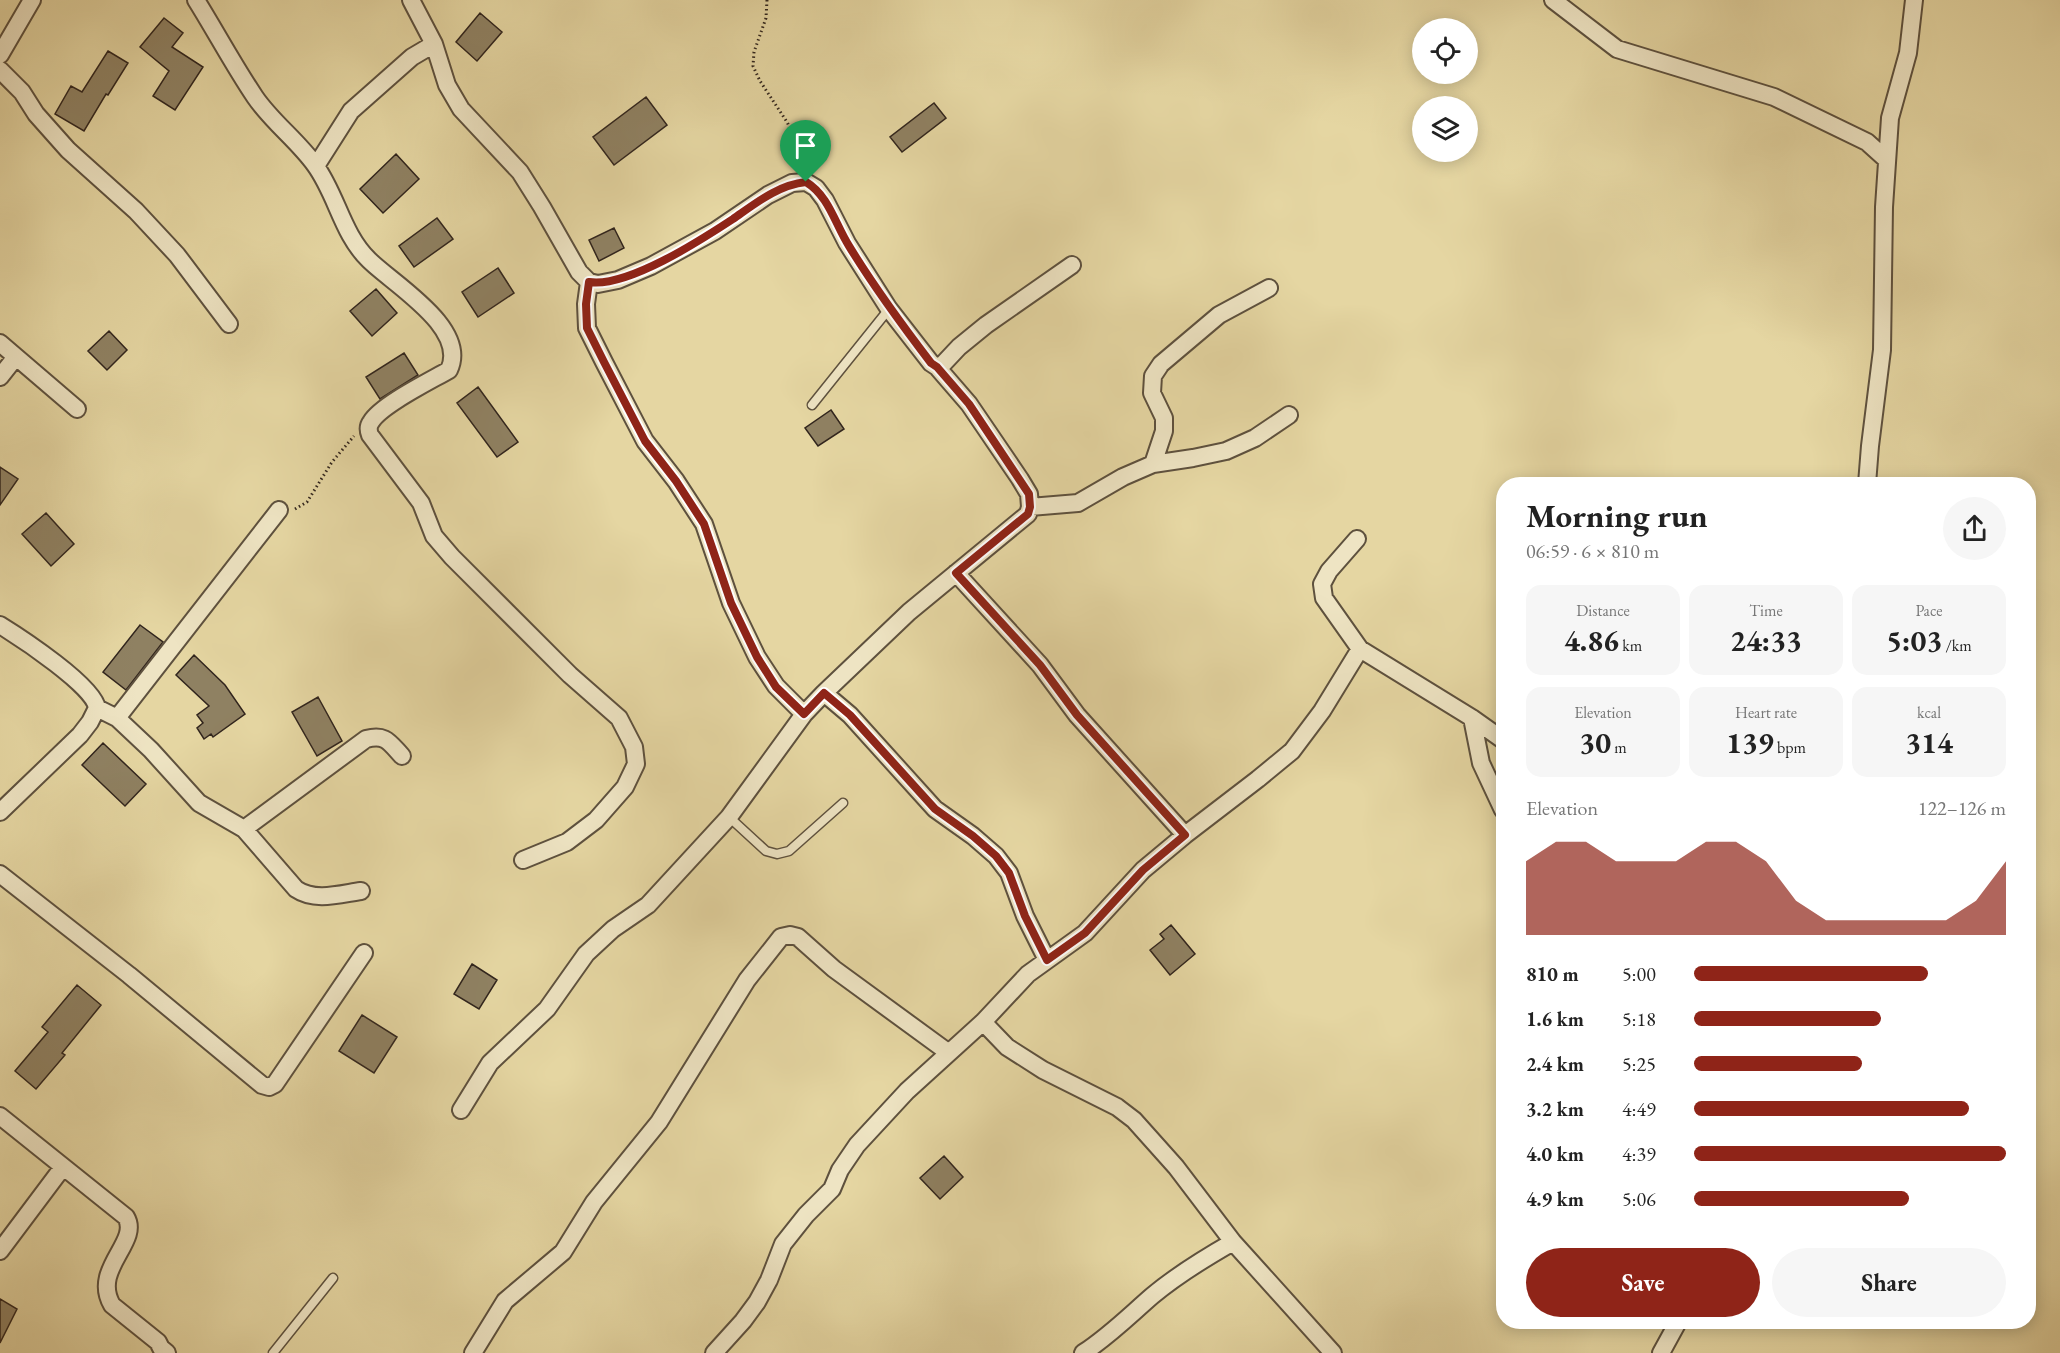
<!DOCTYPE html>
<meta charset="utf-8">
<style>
:root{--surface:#fff;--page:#f6f6f6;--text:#222;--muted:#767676;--accent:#8f2418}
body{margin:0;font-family:"EB Garamond",serif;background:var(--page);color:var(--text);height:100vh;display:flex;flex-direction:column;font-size:22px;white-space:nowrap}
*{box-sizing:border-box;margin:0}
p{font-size:20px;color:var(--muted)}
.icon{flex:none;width:33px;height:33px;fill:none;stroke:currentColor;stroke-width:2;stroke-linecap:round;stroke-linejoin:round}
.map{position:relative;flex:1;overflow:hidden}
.drawer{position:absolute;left:1496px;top:477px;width:540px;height:852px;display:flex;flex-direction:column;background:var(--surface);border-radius:24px;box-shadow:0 3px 15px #0003}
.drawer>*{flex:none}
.controls{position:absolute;left:1412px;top:18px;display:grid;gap:12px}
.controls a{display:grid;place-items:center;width:66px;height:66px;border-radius:50%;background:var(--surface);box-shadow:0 3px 15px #0003;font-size:30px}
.pin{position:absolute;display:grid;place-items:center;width:51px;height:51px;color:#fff;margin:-62px -26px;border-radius:50% 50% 50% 0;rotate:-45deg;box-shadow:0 0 6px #0007}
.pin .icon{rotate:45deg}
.round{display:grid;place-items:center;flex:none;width:63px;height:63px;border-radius:32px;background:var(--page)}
.head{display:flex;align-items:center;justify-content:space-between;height:102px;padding:0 30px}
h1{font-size:33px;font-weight:700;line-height:45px}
.metrics{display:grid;grid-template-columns:repeat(3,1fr);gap:9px;height:102px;padding:6px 30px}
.metrics div{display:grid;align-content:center;border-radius:15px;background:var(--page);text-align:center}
.metrics b{font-size:30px;font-weight:700}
.metrics small{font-size:16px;font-weight:400}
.metrics p{font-size:16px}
.chart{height:168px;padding:12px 30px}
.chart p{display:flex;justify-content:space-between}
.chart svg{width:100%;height:108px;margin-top:6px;fill:var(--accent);opacity:.7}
.action{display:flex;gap:12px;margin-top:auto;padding:12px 30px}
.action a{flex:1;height:69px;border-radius:36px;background:var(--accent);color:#fff;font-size:24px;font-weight:700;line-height:69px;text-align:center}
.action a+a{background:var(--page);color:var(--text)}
ul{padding:0 30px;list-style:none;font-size:20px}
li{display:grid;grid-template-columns:96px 72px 1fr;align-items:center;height:45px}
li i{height:15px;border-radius:8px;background:var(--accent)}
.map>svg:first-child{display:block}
.building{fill:#8f8162;stroke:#31251d;stroke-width:1.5}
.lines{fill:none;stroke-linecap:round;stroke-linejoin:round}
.service-casing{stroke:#5e513e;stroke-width:11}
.minor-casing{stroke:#5e513e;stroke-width:20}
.path{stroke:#31251d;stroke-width:3;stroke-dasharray:1.5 3;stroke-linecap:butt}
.service{stroke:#eee4c3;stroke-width:8}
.minor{stroke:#eee4c3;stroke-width:16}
.route-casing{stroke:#fff;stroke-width:12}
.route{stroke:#8f2418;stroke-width:8}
</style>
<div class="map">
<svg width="2060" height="1353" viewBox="0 0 2060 1353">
<rect width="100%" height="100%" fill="#e5d6a2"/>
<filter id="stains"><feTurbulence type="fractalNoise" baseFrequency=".00333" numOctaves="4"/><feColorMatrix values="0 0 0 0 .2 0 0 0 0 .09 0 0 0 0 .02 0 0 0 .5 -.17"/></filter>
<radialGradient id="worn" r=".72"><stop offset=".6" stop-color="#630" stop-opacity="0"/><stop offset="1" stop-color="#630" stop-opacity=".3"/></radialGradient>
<!-- building -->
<path class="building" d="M480 13 502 32 477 61 456 42Z
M164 18 183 33 172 47 203 67 175 110 153 96 169 71 140 47Z
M108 51 128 63 108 95 106 94 84 131 55 114 71 86 82 92Z
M646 97 667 125 614 165 593 137Z
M934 103 946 118 902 152 890 137Z
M396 154 419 179 383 213 360 189Z
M437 218 453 239 414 267 399 246Z
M614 228 624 248 599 261 589 240Z
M498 268 514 293 478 317 462 292Z
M376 289 397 313 372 336 350 311Z
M109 331 127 350 107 370 88 351Z
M404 353 418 375 380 399 366 377Z
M478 387 518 442 497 457 457 403Z
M831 410 844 429 818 446 805 428Z
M0 467 18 479 0 505Z
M46 513 74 544 51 566 22 534Z
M140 625 163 642 126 690 103 672Z
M194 655 225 685 245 714 213 737 211 734 204 739 197 728 203 723 197 715 209 706 176 675Z
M318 697 342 741 317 756 292 712Z
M103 743 146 784 125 806 82 765Z
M1171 925 1195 954 1170 975 1150 950 1164 939 1160 934Z
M472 964 497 980 479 1009 454 994Z
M77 985 101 1005 62 1053 65 1055 36 1089 15 1071 48 1032 42 1027Z
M362 1015 397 1037 374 1073 339 1051Z
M944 1156 963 1177 940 1199 920 1178Z
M0 1299 17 1309 0 1343Z"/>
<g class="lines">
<defs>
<path id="service" d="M812 405 889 309
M729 817 766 851 777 854 789 851 843 803
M273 1353 333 1278"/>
<path id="minor" d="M196 0C216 32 234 66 255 97 272 122 298 141 315 165 337 195 342 234 369 260 393 284 469 328 449 370 430 381 381 405 371 422 368 426 368 430 370 435L421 503 434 536 452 557 570 675 619 718 634 747 636 764 625 787 596 820 567 842 523 860
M411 0 434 44 447 85 461 109 520 172 542 207 579 272 589 282 598 284 618 280 651 266 715 231 768 195 792 183 806 182 816 188 825 200 847 243 889 309 931 363 937 367 943 364 959 347 986 325 1072 265
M1553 0 1617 49 1774 97 1867 142 1887 160
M0 55 32 0
M0 70 22 92 36 114 68 150 136 211 177 255 229 324
M316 166 351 111 412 57 434 44
M589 282 586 304 587 328 604 362 645 441 676 481 704 524 731 603 757 657 776 686 804 714
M0 343 77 409
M0 377 15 358
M1153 464 1164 431V418L1152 393 1153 376 1161 364 1219 315 1269 288
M1867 484 1870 446 1882 350 1884 207 1890 118 1908 53 1914 0
M1030 507 1078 503 1123 477 1153 464 1193 458 1226 451 1255 438 1289 415
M1357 539 1329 571 1322 584 1324 598 1360 649 1472 718 1503 740
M956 573 1040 665 1077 715 1185 835
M0 625C21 638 94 686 97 708L90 722 80 735 0 812
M824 693 850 715 935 809 973 836 996 856 1009 873 1025 916 1047 960
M97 708 117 718 151 750 199 803 244 829 296 889C315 902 340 894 361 891
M117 718 279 510
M1472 718 1481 763 1503 810
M244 829 366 739C386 734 389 742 402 756
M0 874 129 975 262 1085 269 1087 275 1084 364 953
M983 1022 1007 1047 1043 1070 1117 1107 1134 1120 1176 1167 1233 1242 1333 1353
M461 1110 490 1063 547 1009 586 954 613 929 648 905 729 817 804 714 824 693 909 612 1028 514 1030 507 1029 494 1020 479 969 404 937 367
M0 1116 126 1217C141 1242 91 1269 112 1305L158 1342 161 1348 167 1353
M0 1251 63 1167
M473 1353 505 1301 563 1252 594 1202 659 1122 747 980 781 937 790 935 798 937 834 969 949 1053
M714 1353 743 1321 757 1302 769 1280 783 1244 806 1215 832 1189 840 1170 857 1145 907 1091 983 1022 1028 974 1085 933 1143 870 1185 835 1258 779 1292 751 1322 711 1360 649
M1083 1353C1108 1337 1129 1316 1152 1296 1177 1275 1205 1258 1233 1242
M1661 1353 1678 1322"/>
</defs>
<!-- service casing -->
<use href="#service" class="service-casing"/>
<!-- minor casing -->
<use href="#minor" class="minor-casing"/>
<!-- path -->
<path class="path" d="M767 0 766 18 754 52 753 66 760 81 787 122 800 148 805 166
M295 509 307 502 332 462 354 436"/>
<!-- service -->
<use href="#service" class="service"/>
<!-- minor -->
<use href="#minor" class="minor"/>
</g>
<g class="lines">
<defs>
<path id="route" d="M806 182C829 196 835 224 849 246 874 287 902 325 931 363L937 367 969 404 1029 494 1030 507 1028 514 956 573 1040 665 1077 715 1185 835 1143 870 1085 933 1047 960 1025 916 1009 873 996 856 973 836 935 809 850 715 824 693 804 714 776 687 757 657 731 603 704 524 676 481 645 441 604 362 587 328 586 304 589 282C627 288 701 240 733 219 756 203 778 185 806 182Z"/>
</defs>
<!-- route casing -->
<use href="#route" class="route-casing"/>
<!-- route -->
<use href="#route" class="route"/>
</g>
<rect width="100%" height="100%" filter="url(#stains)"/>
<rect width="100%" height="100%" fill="url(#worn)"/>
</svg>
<div class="controls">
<a><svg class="icon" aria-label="locate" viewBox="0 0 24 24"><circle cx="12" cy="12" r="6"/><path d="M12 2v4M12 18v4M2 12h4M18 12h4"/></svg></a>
<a><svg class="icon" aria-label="layers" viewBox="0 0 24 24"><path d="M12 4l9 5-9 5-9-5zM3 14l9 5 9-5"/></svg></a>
</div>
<div class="pin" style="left:806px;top:182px;background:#1e9e55"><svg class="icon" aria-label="arrive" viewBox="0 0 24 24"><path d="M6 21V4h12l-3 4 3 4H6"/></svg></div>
<section class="drawer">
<div class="head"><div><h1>Morning run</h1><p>06:59 · 6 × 810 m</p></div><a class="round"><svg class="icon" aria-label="share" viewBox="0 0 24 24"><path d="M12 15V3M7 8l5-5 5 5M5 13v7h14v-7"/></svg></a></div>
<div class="metrics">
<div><p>Distance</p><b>4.86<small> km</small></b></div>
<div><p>Time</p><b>24:33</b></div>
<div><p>Pace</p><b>5:03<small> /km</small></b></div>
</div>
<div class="metrics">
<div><p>Elevation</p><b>30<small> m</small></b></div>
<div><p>Heart rate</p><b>139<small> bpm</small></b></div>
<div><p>kcal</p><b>314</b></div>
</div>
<div class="chart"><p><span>Elevation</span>122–126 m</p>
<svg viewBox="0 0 160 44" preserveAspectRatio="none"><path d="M0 44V14L10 6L20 6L30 14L40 14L50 14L60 6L70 6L80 14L90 30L100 38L110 38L120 38L130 38L140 38L150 30L160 14V44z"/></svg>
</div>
<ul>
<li><b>810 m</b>5:00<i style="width:75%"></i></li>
<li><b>1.6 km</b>5:18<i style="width:60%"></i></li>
<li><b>2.4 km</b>5:25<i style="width:54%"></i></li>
<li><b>3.2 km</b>4:49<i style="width:88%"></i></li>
<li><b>4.0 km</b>4:39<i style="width:100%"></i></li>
<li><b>4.9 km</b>5:06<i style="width:69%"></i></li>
</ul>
<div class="action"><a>Save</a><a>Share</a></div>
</section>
</div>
